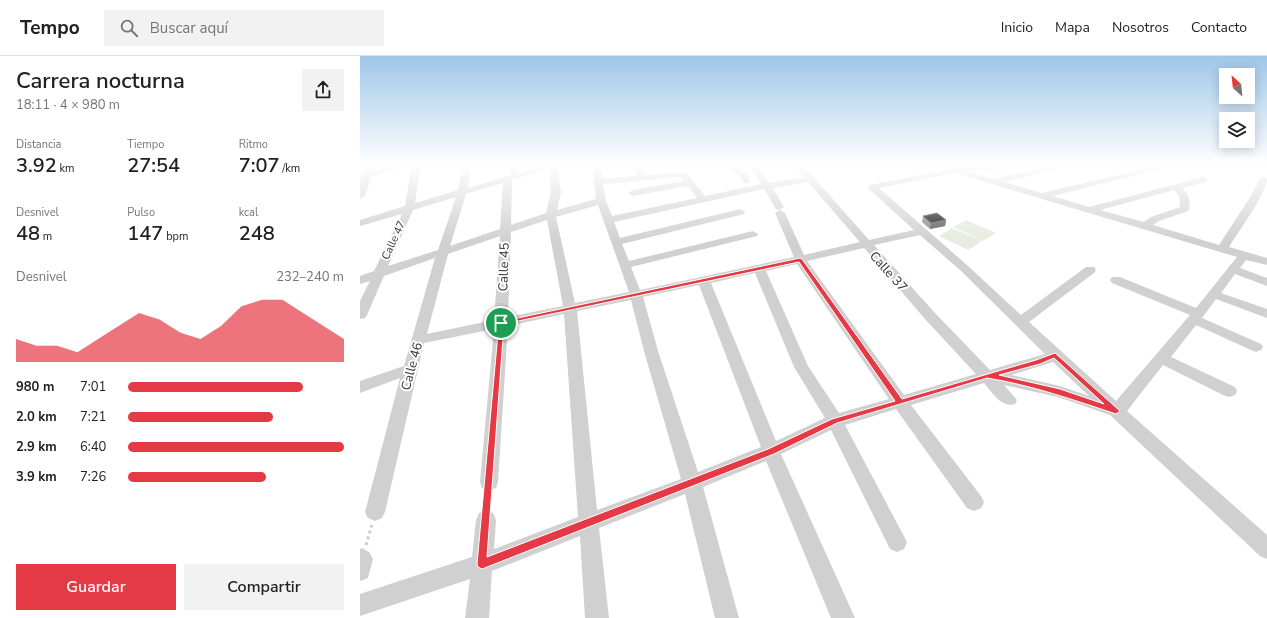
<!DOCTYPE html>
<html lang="es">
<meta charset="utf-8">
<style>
:root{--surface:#fff;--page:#f2f2f2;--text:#202124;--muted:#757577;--line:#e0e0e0;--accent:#e63946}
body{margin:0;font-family:"Nunito Sans",sans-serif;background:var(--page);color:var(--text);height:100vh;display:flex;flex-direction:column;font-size:15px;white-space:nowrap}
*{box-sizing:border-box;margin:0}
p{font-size:13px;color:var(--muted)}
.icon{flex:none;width:22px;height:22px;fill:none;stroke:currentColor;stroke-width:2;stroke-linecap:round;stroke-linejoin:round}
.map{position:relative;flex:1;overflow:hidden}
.side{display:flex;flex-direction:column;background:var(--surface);width:360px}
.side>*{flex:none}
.needle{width:26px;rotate:333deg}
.tools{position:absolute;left:859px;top:12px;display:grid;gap:8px}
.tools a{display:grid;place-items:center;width:36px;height:36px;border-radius:0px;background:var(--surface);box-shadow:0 2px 10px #0003;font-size:20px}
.pin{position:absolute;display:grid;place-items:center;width:34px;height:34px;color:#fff;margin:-17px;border:2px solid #fff;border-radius:50%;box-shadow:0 1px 4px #0007}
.round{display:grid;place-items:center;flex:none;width:42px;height:42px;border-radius:0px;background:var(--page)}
.headline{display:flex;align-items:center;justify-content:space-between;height:68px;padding:0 16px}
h1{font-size:22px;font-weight:600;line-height:30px}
.stats{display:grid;grid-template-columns:repeat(3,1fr);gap:6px;height:68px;padding:4px 16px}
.stats div{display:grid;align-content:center}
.stats b{font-size:20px;font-weight:600}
.stats small{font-size:11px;font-weight:400}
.stats p{font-size:11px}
.chart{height:112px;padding:8px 16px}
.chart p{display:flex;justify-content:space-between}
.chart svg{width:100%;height:72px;margin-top:4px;fill:var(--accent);opacity:.7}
.action{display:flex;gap:8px;margin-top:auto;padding:8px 16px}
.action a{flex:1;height:46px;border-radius:0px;background:var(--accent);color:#fff;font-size:16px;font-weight:600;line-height:46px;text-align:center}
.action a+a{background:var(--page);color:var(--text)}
ul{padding:0 16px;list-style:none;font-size:13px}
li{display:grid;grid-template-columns:64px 48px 1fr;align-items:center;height:30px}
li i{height:10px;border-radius:5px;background:var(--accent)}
header{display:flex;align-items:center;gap:24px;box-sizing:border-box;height:56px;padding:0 20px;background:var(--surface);border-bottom:1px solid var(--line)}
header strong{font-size:19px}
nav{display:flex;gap:22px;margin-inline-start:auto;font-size:14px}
.search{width:280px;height:36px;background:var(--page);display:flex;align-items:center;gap:10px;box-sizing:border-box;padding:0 14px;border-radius:0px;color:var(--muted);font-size:15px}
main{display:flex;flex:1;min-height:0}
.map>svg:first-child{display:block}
.green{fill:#e6ecdf}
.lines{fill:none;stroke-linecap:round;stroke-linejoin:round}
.path{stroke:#cdcdcd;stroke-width:3;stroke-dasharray:3 3;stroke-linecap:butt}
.minor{fill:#d0d0d0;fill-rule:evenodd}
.wall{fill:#8c8c8c}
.shaded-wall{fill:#5f5f5f}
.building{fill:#1a1a1a;stroke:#5f5f5f}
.route{fill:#e63946;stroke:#fff;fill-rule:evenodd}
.labels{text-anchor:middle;stroke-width:4;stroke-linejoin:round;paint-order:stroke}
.far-street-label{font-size:11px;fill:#333;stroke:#fff}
.street-label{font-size:13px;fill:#333;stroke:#fff}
</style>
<header>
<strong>Tempo</strong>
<div class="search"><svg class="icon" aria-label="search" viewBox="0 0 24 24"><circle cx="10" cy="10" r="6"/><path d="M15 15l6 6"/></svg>Buscar aquí</div>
<nav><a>Inicio</a><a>Mapa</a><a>Nosotros</a><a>Contacto</a></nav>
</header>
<main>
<section class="side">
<div class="headline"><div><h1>Carrera nocturna</h1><p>18:11 · 4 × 980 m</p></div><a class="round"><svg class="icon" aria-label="share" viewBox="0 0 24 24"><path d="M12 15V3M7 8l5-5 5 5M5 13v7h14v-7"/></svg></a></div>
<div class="stats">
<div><p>Distancia</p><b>3.92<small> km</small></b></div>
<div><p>Tiempo</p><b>27:54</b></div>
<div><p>Ritmo</p><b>7:07<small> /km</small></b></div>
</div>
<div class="stats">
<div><p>Desnivel</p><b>48<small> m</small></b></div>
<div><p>Pulso</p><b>147<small> bpm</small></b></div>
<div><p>kcal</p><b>248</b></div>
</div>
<div class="chart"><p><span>Desnivel</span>232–240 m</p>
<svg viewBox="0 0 160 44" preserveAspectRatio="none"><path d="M0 44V30L10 34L20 34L30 38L40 30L50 22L60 14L70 18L80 26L90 30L100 22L110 10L120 6L130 6L140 14L150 22L160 30V44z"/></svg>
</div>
<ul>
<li><b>980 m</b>7:01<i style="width:81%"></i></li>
<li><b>2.0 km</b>7:21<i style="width:67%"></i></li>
<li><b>2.9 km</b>6:40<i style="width:100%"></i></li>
<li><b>3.9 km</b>7:26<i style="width:64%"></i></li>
</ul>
<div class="action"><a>Guardar</a><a>Compartir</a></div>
</section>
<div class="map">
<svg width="907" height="562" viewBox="0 0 907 562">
<rect width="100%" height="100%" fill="#fff"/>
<!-- green -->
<path class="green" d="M606 164 636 177 623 185 593 171Z
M592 172 622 185 608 194 579 180Z"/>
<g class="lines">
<!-- path -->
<path class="path" d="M127 451 128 438
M6 489 12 468"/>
<!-- minor -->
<path class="minor" d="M8 107H16L13 115 41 107H61L55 147 98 134 101 116V107H109L110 116 108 132 150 119 147 107H155L158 117 188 107H203L197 110 201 136 197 154 236 143 232 107H240L243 123 276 120 273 107H281L285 119 326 116 345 140 401 128 388 107H396L409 127 444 121 432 107H441L509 184 554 174 509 133 507 131 509 129 585 114 566 107H580L596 112 616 108 656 107 645 113 607 115 634 123 704 107H721L644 126 682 137 809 107H825L693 140 729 151 843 121 846 122 847 124 846 126 822 132C829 138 832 147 828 155L799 165 793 169 859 189 891 140 900 122H907C907 137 878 176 869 191L907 202V209L886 204 880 212 907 222V230L875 218 861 237 907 253V262L856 243 842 262 901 288 903 291 901 294 896 296 891 294 836 269 811 301 875 331 877 335 875 339 869 341 863 339 803 309 767 355 907 479V503L900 500 750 359 698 341 644 329 657 344 655 348C641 352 632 336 624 327L551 349 621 440 624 446 621 452 614 455 607 452 536 353 485 369 547 486 544 493 537 496 530 493 471 374 421 398 495 562H471L406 405 343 431 379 562H355L325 438 239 472 249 562H225L220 480 132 515 129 562H105L110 523 0 560V538L112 501 116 464 119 457 126 455 133 457 136 464 134 493 218 461 204 258 148 270 138 426 136 432 129 434 122 432 120 426 134 273 64 287 25 456 22 462 15 465 8 462 5 456 40 322 0 337V325L44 310 75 202 24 220 7 259 5 262 0 263V245L10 225 0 228V220L14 215 42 158 0 170V164L45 150 52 109 11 121 5 140 0 143V128L2 123 0 124V118L4 117ZM189 113 191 136 186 157 151 169 152 124ZM595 117 877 201 836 252 760 221H752L750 224 752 227 830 259 756 345 669 266 734 217 736 214 734 211H726L661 259 608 210 519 132ZM321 121 324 125 273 134 268 137 273 140 328 130 337 142 252 160 246 145 243 128ZM448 126 500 186 444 199 425 157 420 154 415 157 434 201 280 234 271 211 397 180 398 178 393 175 269 205 262 188 384 158 385 156 380 153 260 182 254 166 404 133 416 153 419 154 424 151 413 132ZM143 127 140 173 90 190 106 138ZM814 134 819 140 820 151 791 161 784 166 740 154ZM96 141 78 194 28 210 53 154ZM238 149 269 236 215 247 196 161ZM187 164 203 250 148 261 151 176ZM560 179 600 214 685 298 630 314 575 257 514 189ZM140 180 134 264 67 278 88 198ZM504 192 565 263 616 318 544 339 447 205ZM437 208 529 343 479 357 448 310 406 215ZM395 217 434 311 465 362 416 385 351 227ZM339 229 401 391 338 416 298 295 283 241ZM271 244 284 295 321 423 237 454 217 255ZM693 306 729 340 700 330 651 319Z
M364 107C378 107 384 113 390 125L389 127H383L378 119Z
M2 492 9 496 13 503 8 522 0 525V493Z"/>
</g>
<!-- wall -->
<path class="wall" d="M563 160 586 164 585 170 570 173 562 166Z"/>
<!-- shaded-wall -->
<path class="shaded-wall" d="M586 164 585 170 570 173 571 167Z"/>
<!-- building -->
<path class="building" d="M577 157 586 164 571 167 563 160Z"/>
<!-- sky -->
<linearGradient id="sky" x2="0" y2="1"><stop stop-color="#9ec6ea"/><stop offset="0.58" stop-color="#fff"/><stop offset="1" stop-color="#fff" stop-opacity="0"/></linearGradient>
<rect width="907" height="186" fill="url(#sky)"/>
<!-- route -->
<path class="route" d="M440 202 442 203 542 343 676 304 695 297 760 355 756 358C714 344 671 329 627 322L477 367 414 398 122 513 118 511 117 508 139 266ZM439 206 535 345 472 363 408 393 127 501 144 268ZM694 302 744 348 700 333 639 319 680 308Z"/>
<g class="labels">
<!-- far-street labels -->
<g class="far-street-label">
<text transform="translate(33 184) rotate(-65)" y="4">Calle 47</text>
</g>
<!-- street labels -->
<g class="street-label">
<text transform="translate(143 211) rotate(-88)" y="5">Calle 45</text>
<text transform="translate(529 215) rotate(48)" y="5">Calle 37</text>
<text transform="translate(51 310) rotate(-75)" y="5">Calle 46</text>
</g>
</g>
</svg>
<div class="tools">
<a><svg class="needle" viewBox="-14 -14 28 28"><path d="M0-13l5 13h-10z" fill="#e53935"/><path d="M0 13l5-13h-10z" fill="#757577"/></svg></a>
<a><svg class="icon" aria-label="layers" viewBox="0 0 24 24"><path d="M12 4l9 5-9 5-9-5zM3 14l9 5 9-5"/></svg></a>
</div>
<div class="pin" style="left:141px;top:267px;background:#1e9e55"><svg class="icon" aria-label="arrive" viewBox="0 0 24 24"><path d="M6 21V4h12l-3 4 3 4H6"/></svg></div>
</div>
</main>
